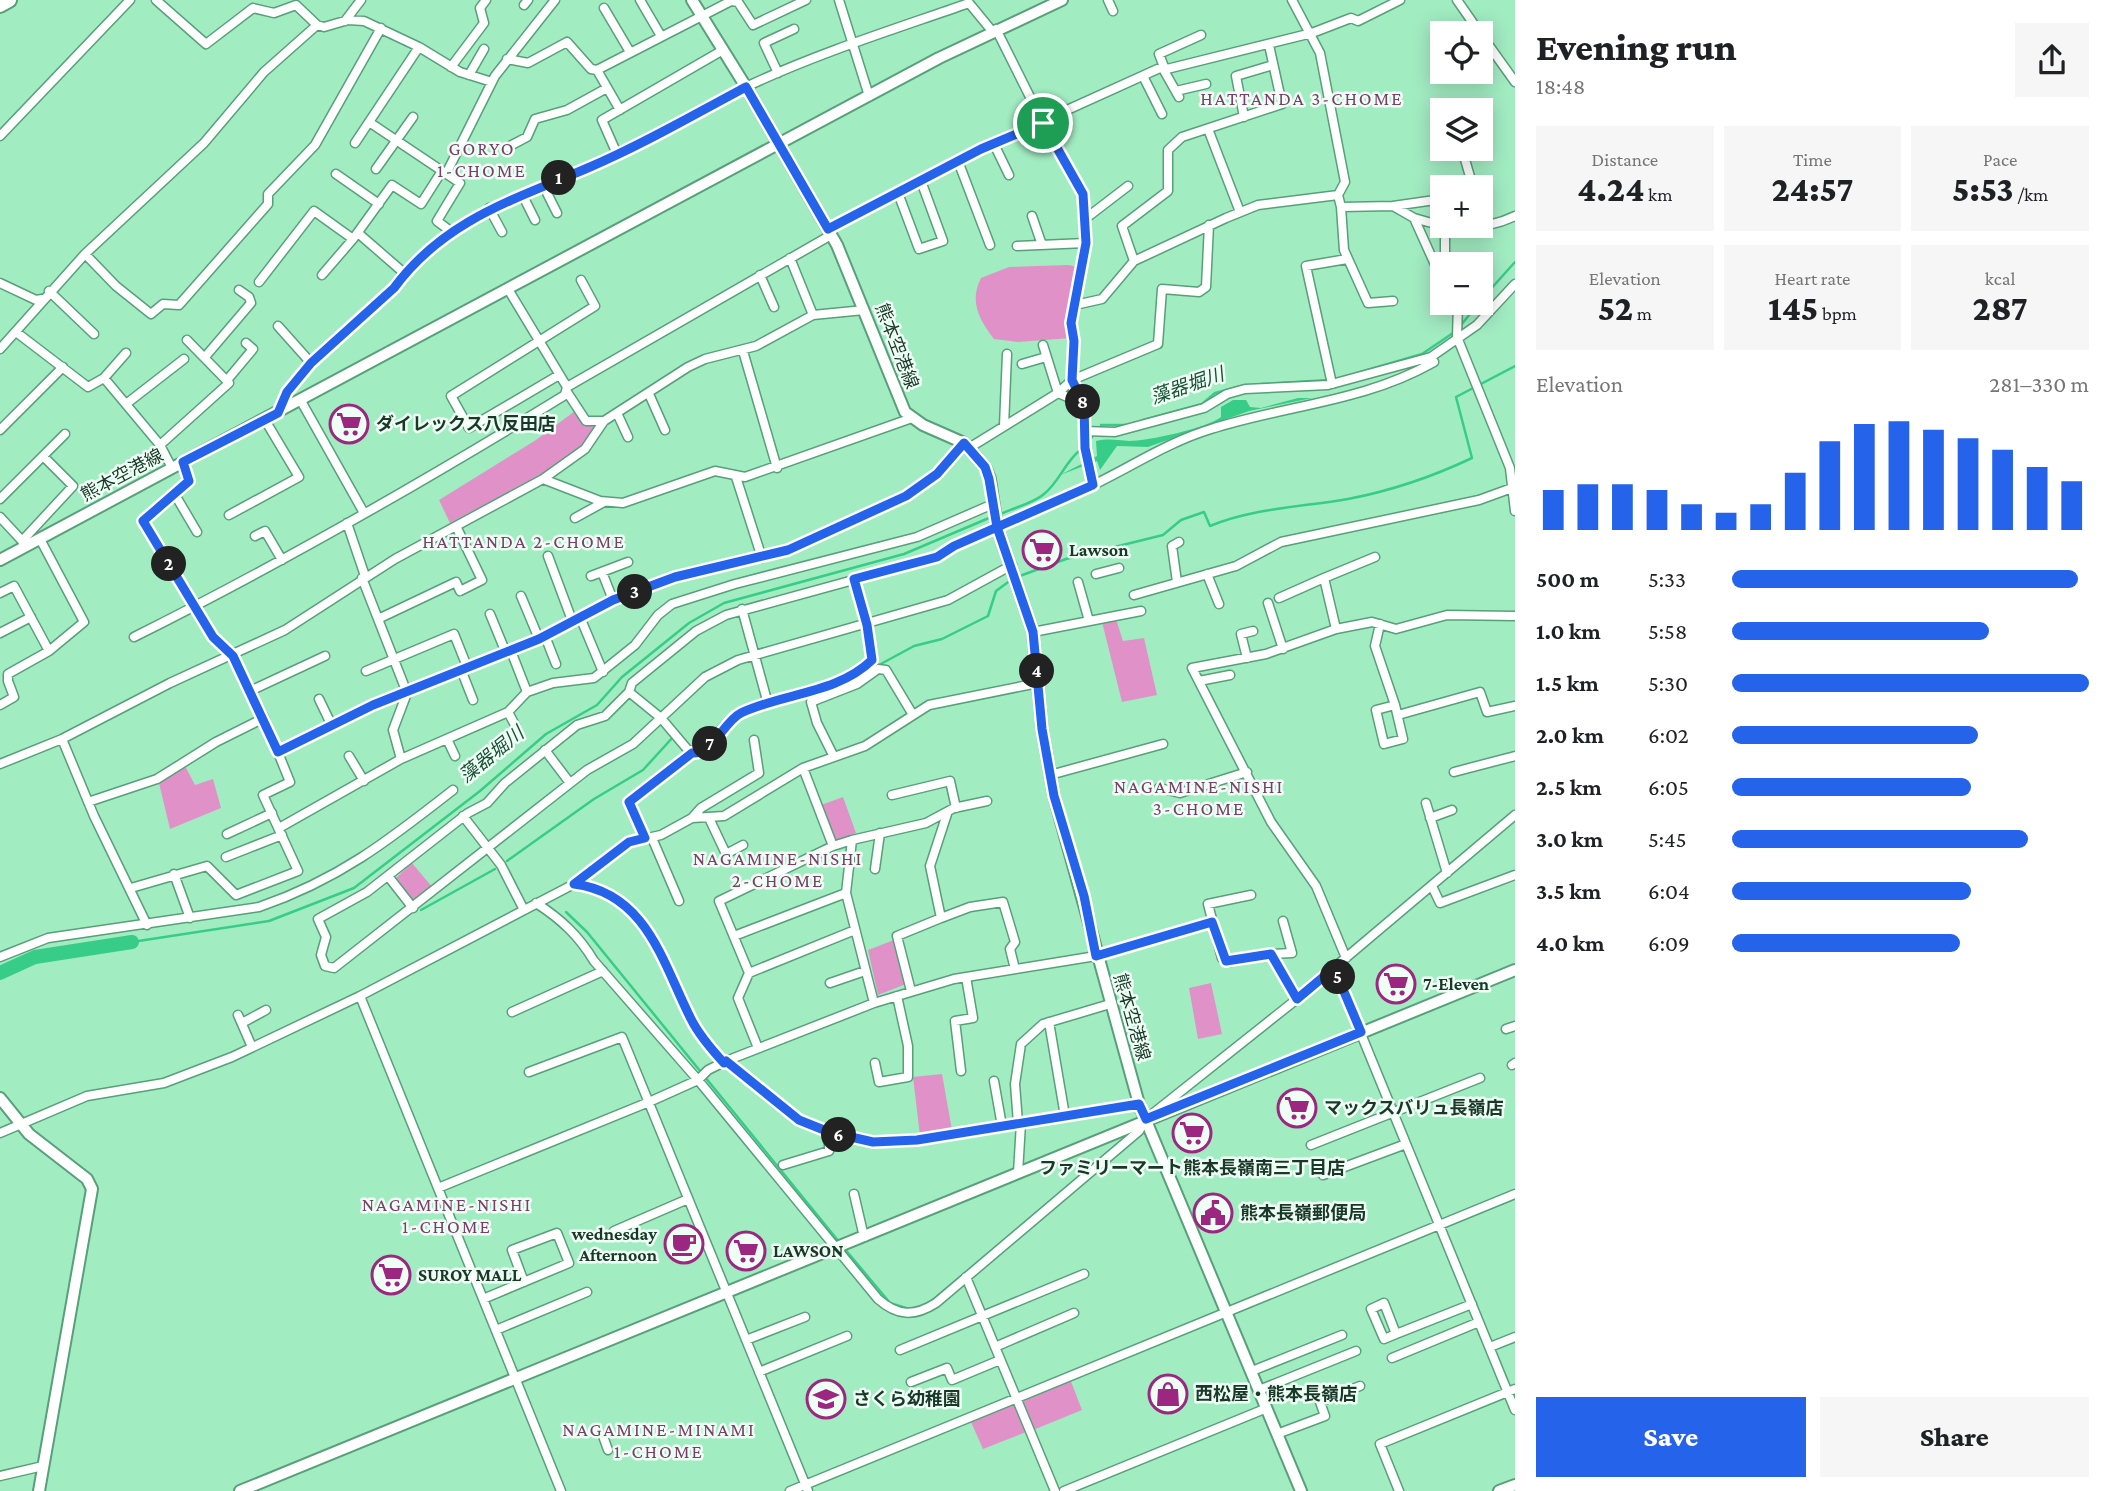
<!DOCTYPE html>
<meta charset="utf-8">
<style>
:root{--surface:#fff;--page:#f6f6f6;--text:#202124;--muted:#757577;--accent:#2563eb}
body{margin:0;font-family:"Crimson Pro","Noto Sans JP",serif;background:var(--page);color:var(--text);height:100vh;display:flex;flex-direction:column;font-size:26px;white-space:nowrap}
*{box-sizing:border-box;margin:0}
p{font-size:23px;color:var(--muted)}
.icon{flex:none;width:38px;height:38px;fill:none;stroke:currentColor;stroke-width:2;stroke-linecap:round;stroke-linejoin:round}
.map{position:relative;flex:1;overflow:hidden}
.details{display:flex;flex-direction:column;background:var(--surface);width:595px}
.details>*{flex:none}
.controls{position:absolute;left:1430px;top:21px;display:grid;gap:14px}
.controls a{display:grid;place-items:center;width:63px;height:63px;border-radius:0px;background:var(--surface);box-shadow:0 4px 18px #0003;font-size:35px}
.pin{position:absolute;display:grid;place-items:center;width:60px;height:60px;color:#fff;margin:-30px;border:4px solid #fff;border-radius:50%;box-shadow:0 2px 7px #0007}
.km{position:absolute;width:35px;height:35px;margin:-18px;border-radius:50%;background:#222;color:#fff;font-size:19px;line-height:35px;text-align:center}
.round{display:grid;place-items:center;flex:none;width:74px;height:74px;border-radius:0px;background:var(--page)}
.headline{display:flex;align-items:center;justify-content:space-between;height:119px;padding:0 21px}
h1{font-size:38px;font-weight:800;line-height:52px}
.stats{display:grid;grid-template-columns:repeat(3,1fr);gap:10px;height:119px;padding:7px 21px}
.stats div{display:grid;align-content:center;border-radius:0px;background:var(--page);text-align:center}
.stats b{font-size:35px;font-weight:800}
.stats small{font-size:19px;font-weight:400}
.stats p{font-size:19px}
.chart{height:196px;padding:14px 21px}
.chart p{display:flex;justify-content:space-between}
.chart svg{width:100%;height:126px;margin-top:7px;stroke:var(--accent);stroke-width:6}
.primary-button{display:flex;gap:14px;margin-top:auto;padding:14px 21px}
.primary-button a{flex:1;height:80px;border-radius:0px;background:var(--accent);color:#fff;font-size:28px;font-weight:800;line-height:80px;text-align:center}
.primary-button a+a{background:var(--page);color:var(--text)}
ul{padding:0 21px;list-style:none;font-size:23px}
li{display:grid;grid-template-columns:112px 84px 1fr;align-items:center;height:52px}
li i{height:18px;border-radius:9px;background:var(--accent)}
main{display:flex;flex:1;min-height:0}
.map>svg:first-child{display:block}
.green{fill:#e092c8}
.water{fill:#38cc89}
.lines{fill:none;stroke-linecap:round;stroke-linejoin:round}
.stream{stroke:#38cc89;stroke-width:2.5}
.river{stroke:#38cc89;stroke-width:14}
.street-casing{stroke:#57a079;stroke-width:11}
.secondary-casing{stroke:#57a079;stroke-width:14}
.highway-casing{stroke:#57a079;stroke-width:18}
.street{stroke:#fff;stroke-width:8}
.secondary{stroke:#fff;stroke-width:10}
.highway{stroke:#fff;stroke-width:14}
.route-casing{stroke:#fff;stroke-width:14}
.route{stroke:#2563eb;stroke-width:9}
.labels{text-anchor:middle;stroke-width:5;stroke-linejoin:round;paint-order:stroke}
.street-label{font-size:18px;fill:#193828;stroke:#effef5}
.poi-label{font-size:18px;font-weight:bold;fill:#193828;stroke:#effef5;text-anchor:start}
.neighbourhood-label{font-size:19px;letter-spacing:2px;fill:#7a3e69;stroke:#effef5}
.water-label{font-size:19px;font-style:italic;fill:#1a5136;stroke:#effef5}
</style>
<main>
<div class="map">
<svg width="1515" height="1491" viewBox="0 0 1515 1491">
<rect width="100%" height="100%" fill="#a2ecc2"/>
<!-- green -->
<path class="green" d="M1068 265 1079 267 1071 338 1018 342 994 339C979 320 969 301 981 278L1009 267Z
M575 411 584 423 595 426 580 448 553 468 450 523 439 500 536 440Z
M1116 619 1123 641 1144 638 1157 695 1122 702 1102 622Z
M185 766 195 785 213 779 221 808 170 829 159 783Z
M843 797 856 833 836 841 821 805Z
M412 863 433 888 414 901 396 878Z
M894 940 906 984 878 995 868 950Z
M1211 983 1222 1034 1198 1039 1189 988Z
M942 1074 952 1130 920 1136 913 1077Z
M1070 1379 1082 1410 1033 1430 1020 1400Z
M1014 1403 1026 1432 983 1449 971 1422Z"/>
<!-- water -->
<path class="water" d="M1298 398H1312L1249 411 1148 447 1117 446 1100 470 1097 461 1060 475 1097 456 1096 441C1108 438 1117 440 1129 441 1148 441 1207 428 1221 417V407L1233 400H1246L1250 407 1261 408Z"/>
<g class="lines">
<!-- stream -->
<path class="stream" d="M1480 301 1515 262
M1461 325 1479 303
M1357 373 1422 354 1453 333
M1262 384 1329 380
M1143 420 1202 404 1215 393 1238 387
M1101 425H1127
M1090 439 1093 436
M1003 513C1016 507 1034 503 1044 494 1059 482 1064 464 1079 451
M1017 577 1066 559 1163 535 1181 520 1204 512 1210 526C1253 508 1302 507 1348 499 1390 491 1434 476 1472 458L1456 397 1515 366
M855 678 914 646 942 639 988 616 996 591 1011 580
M770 708 827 691
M714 745 742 717 764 709
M691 759 700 755
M507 861 594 799 643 770 674 736
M421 910 495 869
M566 912 587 932 840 1243
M132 942 269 921 354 888 480 791 546 734 597 705 622 677 689 623 724 603 904 554 989 518
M1298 993 1362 939
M844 1248 890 1303 909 1309
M928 1304 1073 1182"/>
<!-- river -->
<path class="river" d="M0 973 35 957 132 942"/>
<defs>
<path id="street" d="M156 0 206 44 253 8 274 13 296 5 317 25 324 27 348 20 364 21 419 47 460 72 492 82
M640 0 661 36
M839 0 869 96
M1108 0 1113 11
M1292 0 1320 53 1345 182 1338 195 1341 207 1393 206 1414 218 1442 280
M1457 0 1480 33
M524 5 528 0
M604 8 630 52
M345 21 361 0
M996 29 1043 123 1083 194 1086 243 1071 323 1075 341 1072 380 1084 404 1085 448 1093 485
M1480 33 1515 82
M419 47 369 122 460 183 437 221 453 233
M507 59 528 63 567 42 591 69 597 70 731 1 738 2 753 25 806 0
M451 67 484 23 480 8 486 0
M1162 67 1179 97
M1164 67 1159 54 1201 35
M597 70 620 110
M778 73 764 43 794 29
M469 75 484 49
M1143 76 1162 114
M1176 91 1206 84
M1244 117 1236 76 1273 65
M1208 129 1240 212
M0 136 130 0
M355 143 369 122
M994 144 1009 175
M508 147 527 137 535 119 567 110 607 88
M1462 149 1473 187
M617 154 602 120 723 50
M958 161 990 245
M376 169 413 117
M336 174 379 204
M446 174 495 76 555 0
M543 185 557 213
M898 193 919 249 943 241 921 181
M522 194 535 220
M1393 206 1442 199
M1341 207 1344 250 1368 303 1393 301
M489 208 502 232
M1032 216 1042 245
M1414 218C1448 229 1482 232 1515 216
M1085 219 1128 186
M1445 228V264
M828 229 981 149 1162 67 1167 69 1312 33 1351 18 1358 21 1400 0
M358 233 404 273
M1017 246 1086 243
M85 254 116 286 151 314 163 304 179 305 268 204V194L315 145 381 28
M790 258 813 315
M1134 261 1122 226 1168 191V150L1182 137 1282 104 1269 45
M322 275 353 239
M760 275 774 307
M259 282 314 211 353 239 392 185 421 204 442 171
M0 283 36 300 42 299
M49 291 94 334
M1458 303 1457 337 1510 468 1515 511
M1075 305 1102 299 1134 261 1226 218 1258 205 1338 195
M278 326 311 363
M16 332 88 387 104 378 160 445 172 468
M1043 345 1058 393 1084 404
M0 349 85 254 204 143 264 72 317 25
M743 351 777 468
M205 357 251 303 249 297 239 290
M1022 364 1046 357
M559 375 469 428 451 396 595 306 581 280
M104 378 126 353
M228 379 253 349 246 343
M1332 384 1306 266 1347 259
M567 387 831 235
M567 392 586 421H604
M649 394 665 430
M301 401 364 513
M126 404 184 359
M279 411C300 359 355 326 394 288 445 219 515 199 589 168 645 144 696 111 750 85 821 52 895 29 969 3L992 31
M617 413 628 437
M1004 426 1007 354
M0 430 63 367
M1084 431 1115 432 1204 408 1227 394 1245 389 1328 385 1431 357
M160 445 229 383 187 340
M969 448 1058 393 1072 380 1158 344 1162 289 1199 292 1206 287 1209 225
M736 477 762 558
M543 479 585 449 604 421 688 367 705 359 756 346 813 315 864 310
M174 493 197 532
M0 499 65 434
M229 515 299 477 265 420
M0 517 25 544
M575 518 604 502
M347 523 365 576
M255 536 265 531 282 560
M22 541 73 486 43 456
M548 556 573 623
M1012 565 948 600 738 660 705 677 633 744 587 770 334 968 325 966 321 955 326 937 318 919 367 892 468 813 487 803 505 783 577 725 605 716 629 692 632 683 696 631 726 615 937 557 954 546C1000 526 1047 508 1091 486 1131 467 1168 442 1211 429 1286 405 1364 402 1434 362L1431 357 1477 325 1515 284
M602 572 613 600
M1096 574 1119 568
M1207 574 1219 604
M591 576 628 562
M1078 582 1089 621
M1177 582 1172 546 1179 542
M0 593 14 586 49 651
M1134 595 1236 566 1281 542 1479 500 1512 488
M521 596 539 639
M1279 598 1324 578
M1268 603 1283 649
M742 609 768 704
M490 614 506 653
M580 617 603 672
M378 619 456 582 460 591 482 580 456 526
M1380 624 1375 646 1395 705 1376 710 1384 744 1403 739 1395 705
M1336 629 1324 578 1375 557
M1033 632 1141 611
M0 633 31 617
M545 636 556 664
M134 637C282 563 425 481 565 395L567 387 508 289
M1247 658 1241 634 1253 631
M366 671 454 634 468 669
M462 672 473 700
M1199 681 1230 675
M250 691 325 656
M527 692 553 683 594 678 635 645 658 615 672 604 735 584 917 537 986 507
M629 692 661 718 688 750 699 753C715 742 725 719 742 712 784 695 838 693 872 660L867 625 854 579
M319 699 332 726
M0 705 14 697 8 681V674L49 651 84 622 40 539
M508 712 515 725
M1398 715 1480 692 1487 712 1515 706
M62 739 94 816 147 925
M447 739 455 756
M545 750 570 783
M278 753 373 705 545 636 613 600 675 577 788 550 906 496 937 474 964 443
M833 755 817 723 811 702 857 684 878 669 886 670 913 715
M349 756 364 781
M401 759 508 712 527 692 511 651
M0 764 62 739 170 683 285 630 395 559 543 479 600 501 623 503 715 471 745 477 912 418
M1454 772 1515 756
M1050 775 1163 744
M1159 788 1180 793 1247 772
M892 795 950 781 956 808
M88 802 157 779 216 742 264 718
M1426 803 1447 873
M463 816 501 865 524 910
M692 818 701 808 759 773 754 740
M709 818 726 854 743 845
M1430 818 1452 810
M279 828 401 759 393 730 407 693 362 578
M227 834 272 813
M645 838 629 802 692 753
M652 838 679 901
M852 840 926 823 954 808 987 801
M226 857 282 835
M875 869 880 833
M174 874 190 918
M388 876 413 908
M574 884C647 893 663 963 691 1019 699 1035 712 1050 724 1063
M1432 886 1440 903 1515 875
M131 888 207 866 236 895 298 871 263 795 290 782 264 718 233 656 213 637 143 521 189 481 183 462
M846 893 874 1003
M1251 895 1208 904 1222 958 1230 962 1271 954 1297 999
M536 903C561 919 579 936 594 961L698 1080 878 1299C897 1316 914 1317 936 1303L1139 1131 1146 1119 1297 999 1515 815
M941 918 970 907 1003 902 1015 942 1010 949 1015 969
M734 936 846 893 852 840 833 846
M1271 954 1292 953 1283 921
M0 957 48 938 259 907C338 880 388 841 453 790
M1346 958 1316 886 1271 822 1192 668 1266 654 1336 629 1372 622 1396 629 1447 615 1515 616
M1334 968 1515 1410
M749 973 855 930
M830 983 865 971
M911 991 897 936 941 918 930 866 947 814
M360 996 561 1491
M512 1012 603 971
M238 1015 252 1047
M1049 1022 1065 1116
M242 1023 266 1010
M1506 1029 1515 1026
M758 1048 738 998 749 973 719 901 833 846 803 768
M726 1061 799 1120 829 1133 873 1142 917 1140 1139 1104
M875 1063 879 1082 908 1077V1046L897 996
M1512 1065 1515 1063
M961 1071 955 1021 973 1018 966 977
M529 1072 622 1037 808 1491
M994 1081 1002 1126
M1018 1123 1015 1084 1021 1044 1043 1024 1110 1004
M0 1133 87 1096 164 1083 232 1057 360 996 574 884 629 842 661 835 692 818 724 816 803 768 865 746 929 705 1038 683
M1311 1145 1480 1078
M783 1165 829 1151V1133
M1018 1173 1021 1123
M1323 1175 1406 1144
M438 1188 649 1102 698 1080 708 1070 726 1061 874 1003 954 979 1096 956 1212 922
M854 1194 864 1237
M614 1231 688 1199
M966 1277 1055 1491
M483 1299 569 1263 557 1233 512 1250 524 1282
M496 1330 587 1292
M1396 1334 1384 1303 1371 1309 1384 1339 1396 1334 1472 1304
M746 1340 805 1317
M995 1347 1074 1313
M1490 1347 1515 1337
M900 1350 1084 1274
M1392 1358 1479 1322
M1252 1371 1342 1335
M759 1372 847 1336
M911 1382 947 1368 952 1380 1000 1360
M1259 1390 1356 1351
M1277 1434 1325 1416 1320 1402 1360 1386
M603 1436 608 1450
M0 1476 43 1466
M790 1491 1515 1194
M1064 1491 1267 1408
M1399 1491 1380 1444 1515 1389"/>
<path id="secondary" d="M692 0 746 87 837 245 905 412 923 425 964 443 985 467 990 479 997 527 1033 632 1042 729 1054 796 1139 1104 1301 1491
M0 560 939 58 1062 0
M0 1098 29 1134 87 1179 92 1189 39 1491
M240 1491 1515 970
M1499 1491 1515 1485"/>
<path id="highway" d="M0 5 9 0"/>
</defs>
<!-- street casing -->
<use href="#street" class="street-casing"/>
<!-- secondary casing -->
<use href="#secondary" class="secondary-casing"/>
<!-- highway casing -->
<use href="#highway" class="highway-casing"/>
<!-- street -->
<use href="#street" class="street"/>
<!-- secondary -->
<use href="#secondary" class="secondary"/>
<!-- highway -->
<use href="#highway" class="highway"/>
</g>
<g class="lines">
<defs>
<path id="route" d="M1043 123 981 149 828 229 746 87C695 114 644 144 590 167 516 199 445 219 394 288L311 363 287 392 278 413 183 462 189 481 143 521 213 637 233 656 278 752 373 705 539 639 613 600 675 577 788 550 906 496 937 474 964 443 985 467 989 479 997 527 1033 632 1042 729 1054 796 1084 896 1096 956 1212 922 1226 961 1271 954 1297 999 1334 968 1361 1032 1146 1119 1139 1104 917 1140 873 1142 829 1132 799 1120 726 1061 724 1063C712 1050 699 1035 691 1019 663 964 647 893 574 884L629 842 645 838 629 802 692 753C714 754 723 722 741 713 783 693 837 694 872 660L867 625 854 579 937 557 954 546 1093 485 1085 448 1084 404 1072 380 1074 341 1071 323 1086 243 1083 194 1043 123"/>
</defs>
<!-- route casing -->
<use href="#route" class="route-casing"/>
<!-- route -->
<use href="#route" class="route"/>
</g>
<!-- icons -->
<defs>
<symbol id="supermarket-ring" viewBox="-11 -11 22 22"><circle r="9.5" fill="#effef5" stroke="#9c2781" stroke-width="1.5"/><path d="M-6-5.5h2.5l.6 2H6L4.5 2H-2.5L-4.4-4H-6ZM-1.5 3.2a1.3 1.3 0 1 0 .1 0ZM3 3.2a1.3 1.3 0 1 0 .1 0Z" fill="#9c2781"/></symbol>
<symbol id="civic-ring" viewBox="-11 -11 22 22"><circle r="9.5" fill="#effef5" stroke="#9c2781" stroke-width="1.5"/><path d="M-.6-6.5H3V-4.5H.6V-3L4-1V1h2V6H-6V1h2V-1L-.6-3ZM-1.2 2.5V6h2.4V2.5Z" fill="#9c2781"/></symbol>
<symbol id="cafe-ring" viewBox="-11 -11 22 22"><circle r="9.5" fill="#effef5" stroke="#9c2781" stroke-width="1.5"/><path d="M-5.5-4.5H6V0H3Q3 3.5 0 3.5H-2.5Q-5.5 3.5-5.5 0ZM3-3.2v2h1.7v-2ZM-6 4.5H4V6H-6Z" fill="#9c2781"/></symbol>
<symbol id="shop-ring" viewBox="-11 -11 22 22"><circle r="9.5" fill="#effef5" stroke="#9c2781" stroke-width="1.5"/><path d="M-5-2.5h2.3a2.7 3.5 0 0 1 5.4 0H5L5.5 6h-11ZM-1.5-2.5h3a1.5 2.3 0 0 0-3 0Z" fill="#9c2781"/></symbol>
<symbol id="school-ring" viewBox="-11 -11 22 22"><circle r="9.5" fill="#effef5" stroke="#9c2781" stroke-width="1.5"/><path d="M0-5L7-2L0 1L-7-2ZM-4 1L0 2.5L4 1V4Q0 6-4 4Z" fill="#9c2781"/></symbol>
</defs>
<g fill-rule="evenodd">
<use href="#supermarket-ring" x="327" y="402" width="44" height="44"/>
<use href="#supermarket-ring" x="1020" y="528" width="44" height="44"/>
<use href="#supermarket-ring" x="1374" y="962" width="44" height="44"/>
<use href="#supermarket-ring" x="1275" y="1086" width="44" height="44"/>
<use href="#supermarket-ring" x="1170" y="1111" width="44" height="44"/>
<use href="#civic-ring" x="1191" y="1191" width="44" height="44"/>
<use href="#cafe-ring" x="662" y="1222" width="44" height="44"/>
<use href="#supermarket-ring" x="724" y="1229" width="44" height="44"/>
<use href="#supermarket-ring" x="369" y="1253" width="44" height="44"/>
<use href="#shop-ring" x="1146" y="1372" width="44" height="44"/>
<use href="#school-ring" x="804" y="1377" width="44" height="44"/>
</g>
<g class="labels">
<!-- street labels -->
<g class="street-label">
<text transform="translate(897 346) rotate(69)" y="6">熊本空港線</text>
<text transform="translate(122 475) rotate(-28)" y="6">熊本空港線</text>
<text transform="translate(1132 1017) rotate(74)" y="6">熊本空港線</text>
</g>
<!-- poi labels -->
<g class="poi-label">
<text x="376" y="430">ダイレックス八反田店</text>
<text x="1069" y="556">Lawson</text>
<text x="1423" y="990">7-Eleven</text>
<text x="1324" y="1114">マックスバリュ長嶺店</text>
<text x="1192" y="1174" text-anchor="middle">ファミリーマート熊本長嶺南三丁目店</text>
<text x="1240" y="1219">熊本長嶺郵便局</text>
<text x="657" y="1240" text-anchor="end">wednesday<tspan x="657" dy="21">Afternoon</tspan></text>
<text x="773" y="1257">LAWSON</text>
<text x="418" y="1281">SUROY MALL</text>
<text x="1195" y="1400">西松屋・熊本長嶺店</text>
<text x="853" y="1405">さくら幼稚園</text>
</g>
<!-- neighbourhood labels -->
<g class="neighbourhood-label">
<text x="1302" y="105">HATTANDA 3-CHOME</text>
<text x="482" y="155">GORYO<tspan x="482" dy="22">1-CHOME</tspan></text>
<text x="524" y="548">HATTANDA 2-CHOME</text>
<text x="1199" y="793">NAGAMINE-NISHI<tspan x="1199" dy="22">3-CHOME</tspan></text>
<text x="778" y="865">NAGAMINE-NISHI<tspan x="778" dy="22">2-CHOME</tspan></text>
<text x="447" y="1211">NAGAMINE-NISHI<tspan x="447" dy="22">1-CHOME</tspan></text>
<text x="659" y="1436">NAGAMINE-MINAMI<tspan x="659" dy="22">1-CHOME</tspan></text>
</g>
<!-- water labels -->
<g class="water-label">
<text transform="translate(1187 385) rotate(-19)" y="7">藻器堀川</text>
<text transform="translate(491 754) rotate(-39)" y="7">藻器堀川</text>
</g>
</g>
</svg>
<div class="controls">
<a><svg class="icon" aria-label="locate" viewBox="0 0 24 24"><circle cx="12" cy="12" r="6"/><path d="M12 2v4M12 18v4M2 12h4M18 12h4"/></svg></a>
<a><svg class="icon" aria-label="layers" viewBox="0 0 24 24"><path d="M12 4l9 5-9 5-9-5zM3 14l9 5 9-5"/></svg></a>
<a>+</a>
<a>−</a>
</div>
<div class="pin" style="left:1043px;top:123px;background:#1e9e55"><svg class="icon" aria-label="arrive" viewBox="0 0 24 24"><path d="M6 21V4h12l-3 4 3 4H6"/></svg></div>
<b class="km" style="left:559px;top:178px">1</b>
<b class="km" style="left:169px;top:564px">2</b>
<b class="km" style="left:635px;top:592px">3</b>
<b class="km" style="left:1037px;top:671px">4</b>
<b class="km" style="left:1338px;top:977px">5</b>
<b class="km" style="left:839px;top:1135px">6</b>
<b class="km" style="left:710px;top:744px">7</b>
<b class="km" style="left:1083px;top:402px">8</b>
</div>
<section class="details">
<div class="headline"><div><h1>Evening run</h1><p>18:48</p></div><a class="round"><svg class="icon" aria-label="share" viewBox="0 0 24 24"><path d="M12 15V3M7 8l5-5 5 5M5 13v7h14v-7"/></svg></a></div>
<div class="stats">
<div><p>Distance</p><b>4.24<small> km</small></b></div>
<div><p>Time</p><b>24:57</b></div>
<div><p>Pace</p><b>5:53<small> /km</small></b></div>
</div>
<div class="stats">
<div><p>Elevation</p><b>52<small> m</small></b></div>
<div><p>Heart rate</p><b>145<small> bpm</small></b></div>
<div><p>kcal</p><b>287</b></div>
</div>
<div class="chart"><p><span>Elevation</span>281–330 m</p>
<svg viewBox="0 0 160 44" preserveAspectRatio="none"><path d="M5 44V30M15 44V28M25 44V28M35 44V30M45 44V35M55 44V38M65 44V35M75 44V24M85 44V13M95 44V7M105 44V6M115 44V9M125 44V12M135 44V16M145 44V22M155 44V27"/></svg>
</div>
<ul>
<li><b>500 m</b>5:33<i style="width:97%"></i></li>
<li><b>1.0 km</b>5:58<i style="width:72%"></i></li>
<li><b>1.5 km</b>5:30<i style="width:100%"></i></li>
<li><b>2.0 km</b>6:02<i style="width:69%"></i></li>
<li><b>2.5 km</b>6:05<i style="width:67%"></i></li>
<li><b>3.0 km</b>5:45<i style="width:83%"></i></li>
<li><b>3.5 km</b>6:04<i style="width:67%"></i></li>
<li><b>4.0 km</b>6:09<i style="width:64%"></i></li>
</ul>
<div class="primary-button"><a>Save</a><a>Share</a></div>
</section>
</main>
